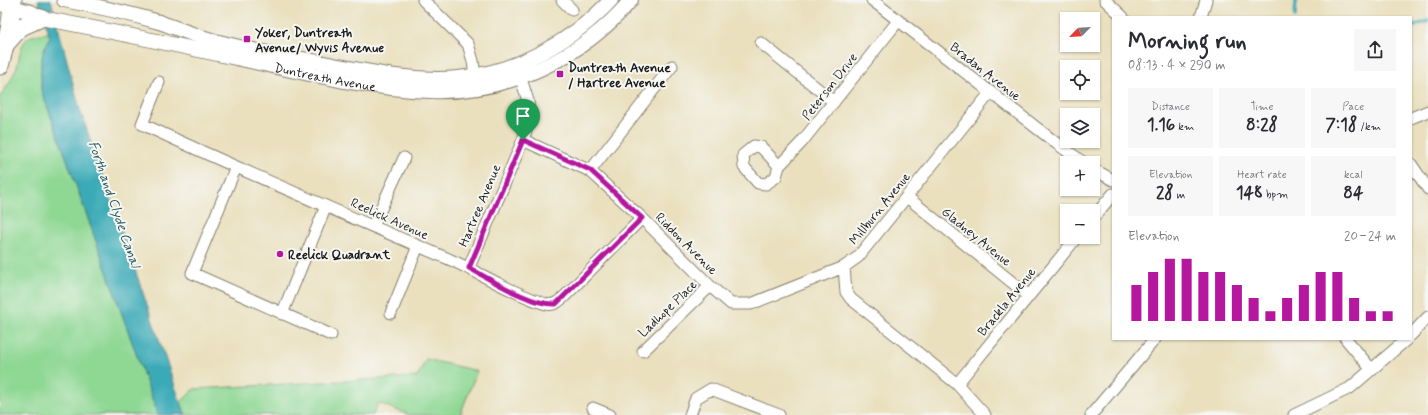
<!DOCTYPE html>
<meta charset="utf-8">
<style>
:root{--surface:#fff;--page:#f7f7f7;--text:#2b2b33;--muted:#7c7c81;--accent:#b5179e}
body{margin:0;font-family:Mynerve,sans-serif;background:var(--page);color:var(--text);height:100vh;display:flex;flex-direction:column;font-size:15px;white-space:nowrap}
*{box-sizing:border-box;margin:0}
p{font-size:13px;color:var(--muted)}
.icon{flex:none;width:22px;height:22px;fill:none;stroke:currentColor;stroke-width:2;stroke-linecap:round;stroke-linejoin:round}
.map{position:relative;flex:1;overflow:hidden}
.drawer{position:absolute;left:1112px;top:16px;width:300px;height:324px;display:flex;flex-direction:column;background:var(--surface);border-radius:0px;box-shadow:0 1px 3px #0004}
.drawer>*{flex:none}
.needle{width:26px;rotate:246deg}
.tools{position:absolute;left:1060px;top:12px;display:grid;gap:8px}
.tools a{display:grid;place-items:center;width:40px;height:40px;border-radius:0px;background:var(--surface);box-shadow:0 1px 3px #0004;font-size:20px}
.pin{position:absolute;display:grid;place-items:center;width:34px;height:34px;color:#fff;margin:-41px -17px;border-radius:50% 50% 50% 0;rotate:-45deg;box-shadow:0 0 4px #0007}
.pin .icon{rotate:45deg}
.round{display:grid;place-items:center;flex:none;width:42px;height:42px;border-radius:0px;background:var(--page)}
.head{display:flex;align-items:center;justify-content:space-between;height:68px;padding:0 16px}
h1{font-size:22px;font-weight:700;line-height:30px}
.figures{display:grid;grid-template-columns:repeat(3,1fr);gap:6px;height:68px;padding:4px 16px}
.figures div{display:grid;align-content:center;border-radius:0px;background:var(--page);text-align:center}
.figures b{font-size:17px;font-weight:700}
.figures small{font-size:11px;font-weight:400}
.figures p{font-size:11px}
.chart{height:112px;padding:8px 16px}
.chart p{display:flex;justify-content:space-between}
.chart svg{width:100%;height:72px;margin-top:4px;stroke:var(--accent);stroke-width:6}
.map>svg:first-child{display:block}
.green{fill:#8fd894;stroke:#567a58}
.water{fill:#3aaab7;stroke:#2b636a}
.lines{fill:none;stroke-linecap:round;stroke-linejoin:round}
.stream{stroke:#3aaab7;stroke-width:3.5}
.minor-casing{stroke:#837e6d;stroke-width:13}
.tertiary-casing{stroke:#837e6d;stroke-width:16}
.primary-casing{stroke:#837e6d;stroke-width:19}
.minor{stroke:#fff;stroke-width:11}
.tertiary{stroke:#fff;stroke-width:14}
.primary{stroke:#fff;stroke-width:17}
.route-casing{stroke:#fff;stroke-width:8}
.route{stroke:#b5179e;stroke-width:5}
.poi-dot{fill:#b5179e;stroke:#f6f6f2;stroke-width:1.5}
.labels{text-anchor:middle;stroke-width:4;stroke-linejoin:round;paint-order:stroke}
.poi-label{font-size:13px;font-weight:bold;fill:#1c1c1c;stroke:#f6f6f2;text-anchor:start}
.street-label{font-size:13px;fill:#1c1c1c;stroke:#f6f6f2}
.water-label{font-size:14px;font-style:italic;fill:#2a5c62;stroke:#f6f6f2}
</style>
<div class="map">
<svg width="1428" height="415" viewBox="0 0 1428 415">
<rect width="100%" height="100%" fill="#f6f6f2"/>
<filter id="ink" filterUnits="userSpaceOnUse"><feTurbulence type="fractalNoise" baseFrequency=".025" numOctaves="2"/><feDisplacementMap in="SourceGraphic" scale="8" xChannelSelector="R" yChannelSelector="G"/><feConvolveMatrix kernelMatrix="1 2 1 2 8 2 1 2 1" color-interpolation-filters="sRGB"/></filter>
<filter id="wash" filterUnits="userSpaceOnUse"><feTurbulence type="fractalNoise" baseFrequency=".012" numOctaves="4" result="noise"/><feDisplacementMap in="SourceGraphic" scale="16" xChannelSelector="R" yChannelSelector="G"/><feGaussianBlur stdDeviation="0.9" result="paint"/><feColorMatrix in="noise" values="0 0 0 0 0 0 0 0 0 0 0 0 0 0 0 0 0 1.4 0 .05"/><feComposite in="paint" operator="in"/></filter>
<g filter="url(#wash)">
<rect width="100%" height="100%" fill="#eae0be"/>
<!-- green -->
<path class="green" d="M49 33 50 37 44 49 41 62V90L66 157 158 415H0V96C6 89 12 78 16 69 20 60 19 44 28 38 33 34 42 34 49 33Z
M426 359 477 371 460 415H409L378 403 373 415H186L181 402 194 389 417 377Z"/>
<!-- water -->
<path class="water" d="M38 0H51L80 110 185 415H158L66 157 41 90V62L44 49 50 37Z"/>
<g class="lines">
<!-- stream -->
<path class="stream" d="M1295 17 1296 0
M1411 27 1428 21"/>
</g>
</g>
<g filter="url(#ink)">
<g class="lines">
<defs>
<path id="minor" d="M423 0 468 44 473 61 476 84
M562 0 572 10
M872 0 1056 143 1084 163
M1105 0 1123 17
M1201 17 1206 0
M761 43 834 102
M159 82 142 124C242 171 343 214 444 257 478 271 510 293 546 304 553 306 558 302 564 297L642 218
M1411 118 1428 111
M523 140 590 171 642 218 710 286 731 304H751L844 267
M1411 164 1428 189
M779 166 761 147 754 146 743 155 744 167 758 183 766 184 776 177 779 166 801 143 898 21
M236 167 192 273 331 335
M1093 169 1113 180
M590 171 672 66
M907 197 1029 296
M1093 218 1113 194
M373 226 404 158
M469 267 523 140 530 119 528 101 518 69
M391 313 418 246
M282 314 326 206
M1411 335 1428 317
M1346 339 1372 370
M643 351 710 286
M957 384 1077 237
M593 408 610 415
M690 415 696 398 711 389 779 415
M985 415 957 384 851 299 846 292 844 267 858 257 990 93
M1091 415 1155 339
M1294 415 1350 388 1407 339"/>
<g id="tertiary">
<path d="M64 0C96 6 128 13 159 22 179 29 198 37 219 42 255 52 293 57 329 64 371 72 414 82 458 78 515 73 573 41 611 0"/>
<path id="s1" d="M0 4 31 12 41 18C111 31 181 46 250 61 309 74 370 89 430 91 507 94 582 58 631 0"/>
</g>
<path id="primary" d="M6 44 21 27 41 18
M0 66 9 30 13 0"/>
</defs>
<!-- minor casing -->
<use href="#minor" class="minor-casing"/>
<!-- tertiary casing -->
<use href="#tertiary" class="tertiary-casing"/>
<!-- primary casing -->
<use href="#primary" class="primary-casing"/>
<!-- minor -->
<use href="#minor" class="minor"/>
<!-- tertiary -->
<use href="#tertiary" class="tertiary"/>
<!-- primary -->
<use href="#primary" class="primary"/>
</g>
</g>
<g class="lines" filter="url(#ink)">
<defs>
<path id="route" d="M523 140 590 170 642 218 556 304C532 306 490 279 469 268Z"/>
</defs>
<!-- route casing -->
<use href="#route" class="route-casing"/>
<!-- route -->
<use href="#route" class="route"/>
</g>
<!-- markers -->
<g class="poi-dot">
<rect x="243" y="35" width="8" height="8" rx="2"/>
<rect x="556" y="70" width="8" height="8" rx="2"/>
<circle cx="280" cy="254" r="4"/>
</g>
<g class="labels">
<!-- poi labels -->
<g class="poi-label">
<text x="255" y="37">Yoker, Duntreath<tspan x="255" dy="15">Avenue/ Wyvis Avenue</tspan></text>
<text x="568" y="72">Duntreath Avenue<tspan x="568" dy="15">/ Hartree Avenue</tspan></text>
<text x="288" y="259">Reelick Quadrant</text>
</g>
<!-- street labels -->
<g class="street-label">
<text transform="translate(986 71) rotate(38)" y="5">Bradan Avenue</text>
<text dy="5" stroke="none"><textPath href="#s1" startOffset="334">Duntreath Avenue</textPath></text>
<text transform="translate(829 86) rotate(-52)" y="5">Peterson Drive</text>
<text transform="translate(479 205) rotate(-67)" y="5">Hartree Avenue</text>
<text transform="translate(879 208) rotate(-51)" y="5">Millburn Avenue</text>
<text transform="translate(390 218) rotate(24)" y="5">Reelick Avenue</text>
<text transform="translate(977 236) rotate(39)" y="5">Gladney Avenue</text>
<text transform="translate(687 243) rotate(45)" y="5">Riddon Avenue</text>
<text transform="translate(1006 301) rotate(-51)" y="5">Brackla Avenue</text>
<text transform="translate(667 308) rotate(-44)" y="5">Ladhope Place</text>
</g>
<!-- water labels -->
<g class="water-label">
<text transform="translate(115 204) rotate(71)" y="5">Forth and Clyde Canal</text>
</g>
</g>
</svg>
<div class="tools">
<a><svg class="needle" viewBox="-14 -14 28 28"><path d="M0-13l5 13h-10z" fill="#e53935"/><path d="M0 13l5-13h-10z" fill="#7c7c81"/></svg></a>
<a><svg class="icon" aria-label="locate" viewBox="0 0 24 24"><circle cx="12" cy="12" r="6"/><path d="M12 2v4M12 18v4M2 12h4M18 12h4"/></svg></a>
<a><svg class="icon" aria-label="layers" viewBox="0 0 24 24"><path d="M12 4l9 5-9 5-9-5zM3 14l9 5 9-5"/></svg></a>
<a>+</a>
<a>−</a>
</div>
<div class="pin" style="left:523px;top:140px;background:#1e9e55"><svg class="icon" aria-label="arrive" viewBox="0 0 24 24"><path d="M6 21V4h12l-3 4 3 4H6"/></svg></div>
<section class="drawer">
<div class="head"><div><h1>Morning run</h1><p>08:13 · 4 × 290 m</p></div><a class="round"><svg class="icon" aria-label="share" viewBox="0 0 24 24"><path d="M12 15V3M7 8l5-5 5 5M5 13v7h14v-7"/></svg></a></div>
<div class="figures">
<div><p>Distance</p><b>1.16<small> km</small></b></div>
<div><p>Time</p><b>8:28</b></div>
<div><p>Pace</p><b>7:18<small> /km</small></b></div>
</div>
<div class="figures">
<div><p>Elevation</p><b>28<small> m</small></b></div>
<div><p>Heart rate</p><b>148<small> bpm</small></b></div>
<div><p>kcal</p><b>84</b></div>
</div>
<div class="chart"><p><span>Elevation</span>20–24 m</p>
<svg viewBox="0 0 160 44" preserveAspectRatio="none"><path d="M5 44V22M15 44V14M25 44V6M35 44V6M45 44V14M55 44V14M65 44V22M75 44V30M85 44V38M95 44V30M105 44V22M115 44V14M125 44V14M135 44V30M145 44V38M155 44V38"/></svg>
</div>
</section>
</div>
